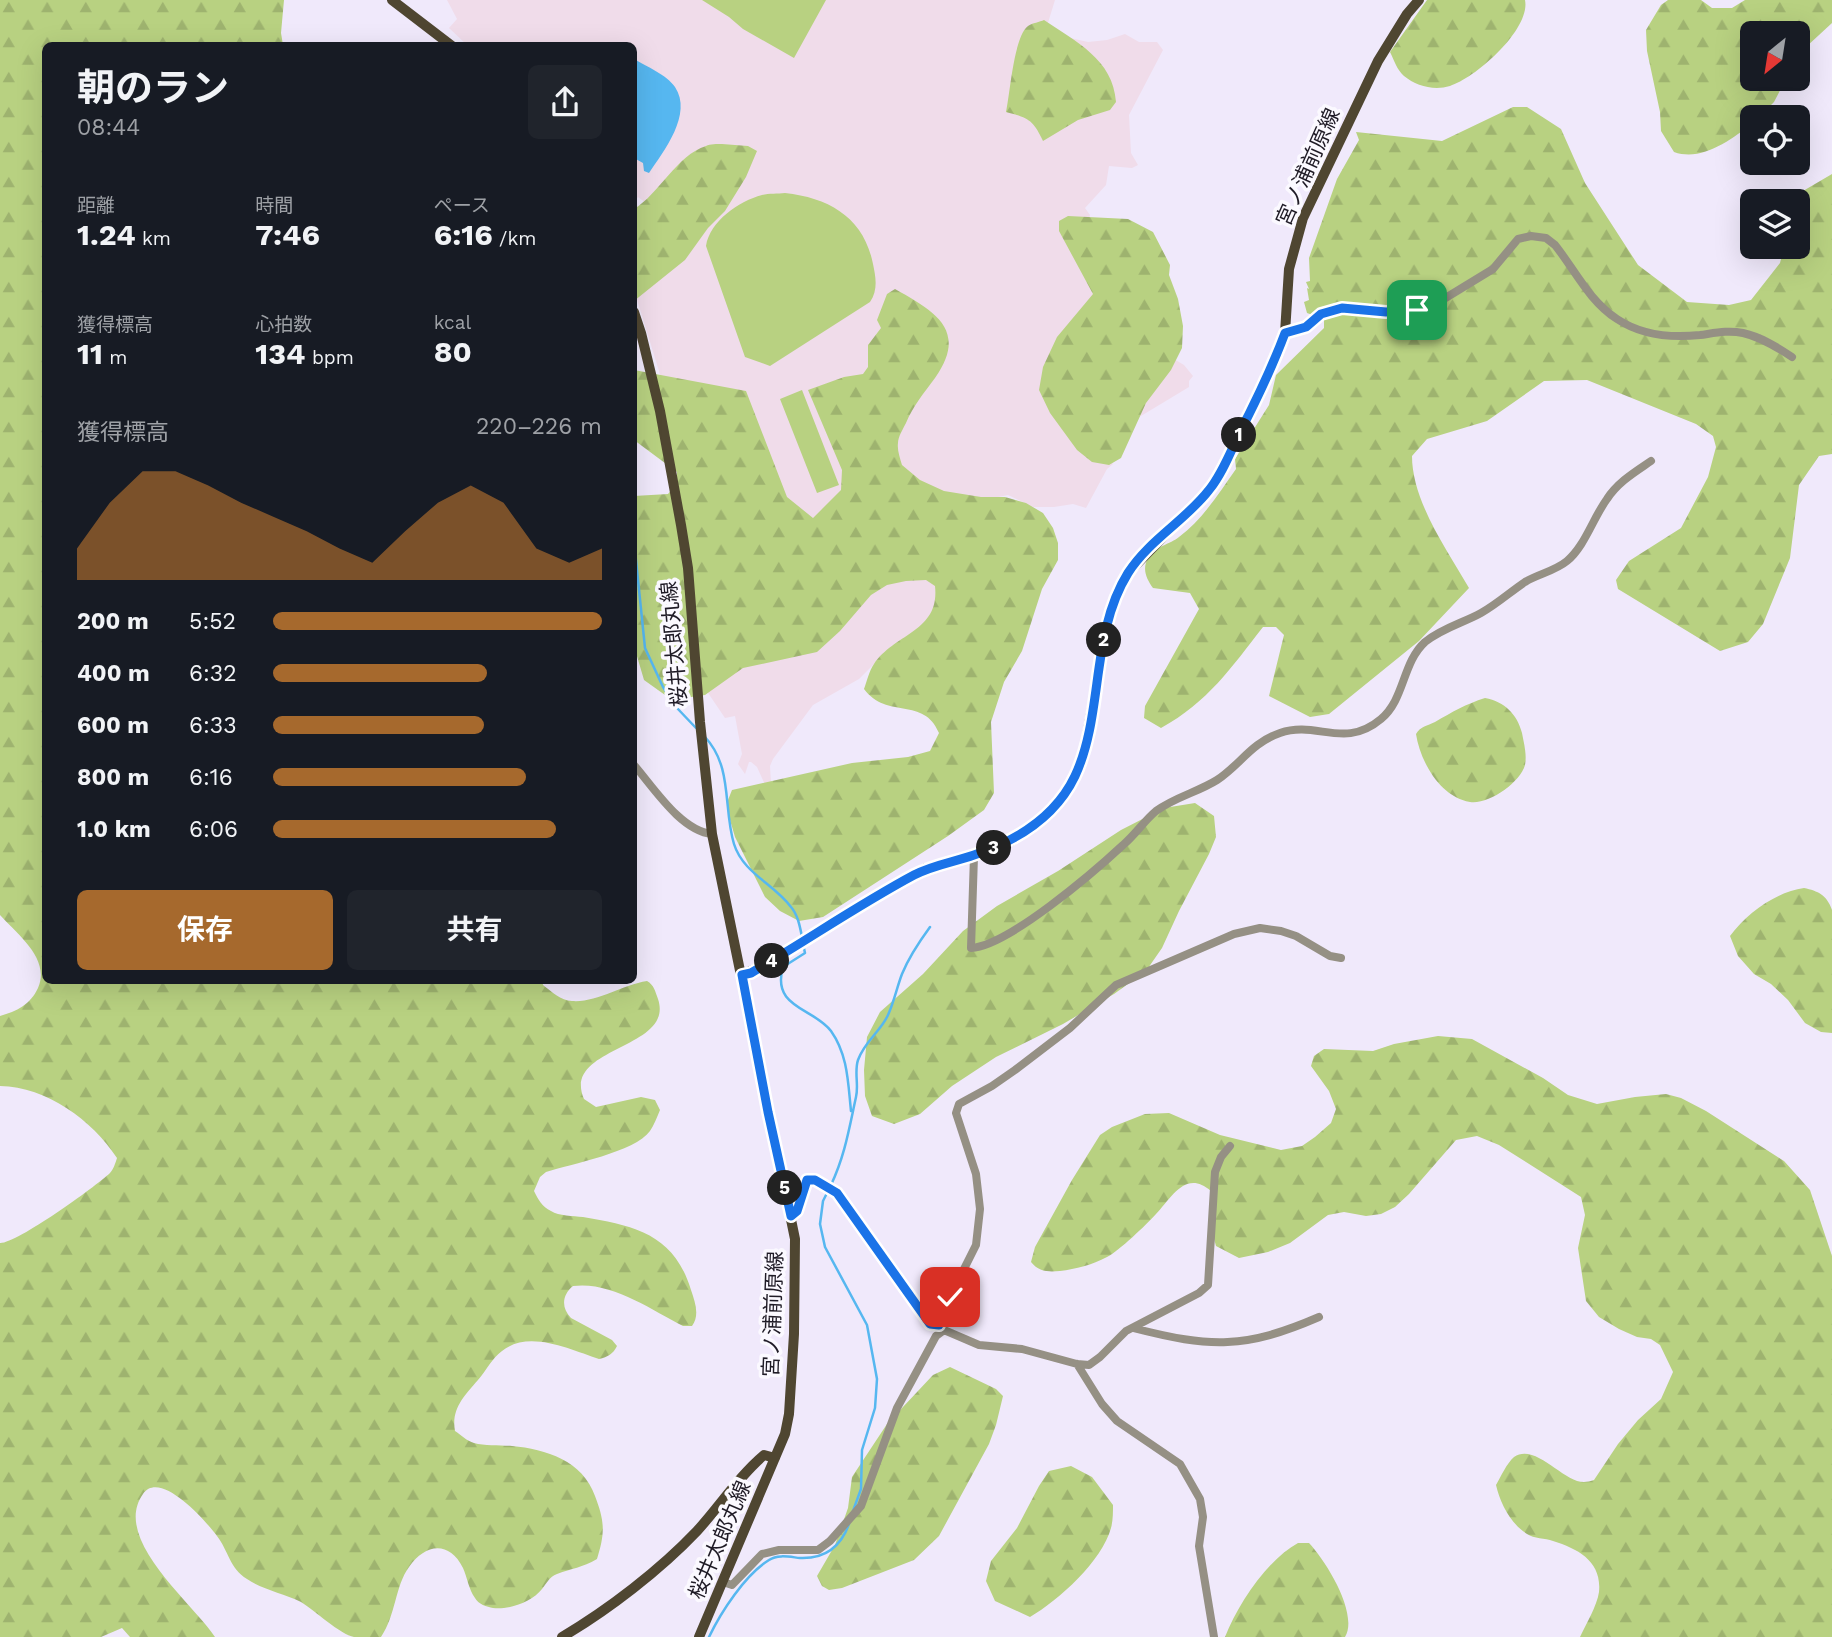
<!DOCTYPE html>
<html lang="ja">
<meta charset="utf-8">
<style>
:root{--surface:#171b24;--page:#20242c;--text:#f1f3f6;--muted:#9ea1a6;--accent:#a6692d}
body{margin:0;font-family:"Work Sans","Noto Sans JP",sans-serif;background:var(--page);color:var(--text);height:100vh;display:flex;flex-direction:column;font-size:26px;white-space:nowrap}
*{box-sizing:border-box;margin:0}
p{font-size:23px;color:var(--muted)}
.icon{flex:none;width:38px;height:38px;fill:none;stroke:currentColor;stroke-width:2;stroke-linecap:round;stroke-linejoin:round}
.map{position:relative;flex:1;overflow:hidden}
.details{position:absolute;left:42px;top:42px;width:595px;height:942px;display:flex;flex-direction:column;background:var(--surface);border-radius:10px;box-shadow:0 7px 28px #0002}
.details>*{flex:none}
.needle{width:46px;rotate:210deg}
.fabs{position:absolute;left:1740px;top:21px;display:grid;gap:14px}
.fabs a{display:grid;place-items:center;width:70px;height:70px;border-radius:10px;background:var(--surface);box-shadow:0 7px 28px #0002;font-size:35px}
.pin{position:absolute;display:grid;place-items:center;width:60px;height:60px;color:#fff;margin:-30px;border-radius:14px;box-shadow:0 4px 10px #0006}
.km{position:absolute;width:35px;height:35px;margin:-18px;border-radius:50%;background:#222;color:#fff;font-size:19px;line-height:35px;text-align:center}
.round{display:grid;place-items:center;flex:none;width:74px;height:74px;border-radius:10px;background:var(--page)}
.summary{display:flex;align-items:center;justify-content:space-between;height:119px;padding:0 35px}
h1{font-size:38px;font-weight:700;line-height:52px}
.stats{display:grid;grid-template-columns:repeat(3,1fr);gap:10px;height:119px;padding:7px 35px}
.stats div{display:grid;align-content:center}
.stats b{font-size:30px;font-weight:700}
.stats small{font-size:19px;font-weight:400}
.stats p{font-size:19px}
.chart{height:196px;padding:14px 35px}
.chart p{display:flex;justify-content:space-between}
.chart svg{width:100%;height:126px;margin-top:7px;fill:var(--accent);opacity:.7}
.primary-button{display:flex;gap:14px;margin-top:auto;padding:14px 35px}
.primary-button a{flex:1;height:80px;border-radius:10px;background:var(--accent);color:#fff;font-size:28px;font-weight:700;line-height:80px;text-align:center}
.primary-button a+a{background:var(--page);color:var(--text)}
ul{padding:0 35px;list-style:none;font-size:23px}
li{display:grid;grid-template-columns:112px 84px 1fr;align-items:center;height:52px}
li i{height:18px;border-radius:9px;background:var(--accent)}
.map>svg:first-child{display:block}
.education{fill:#f0dcea}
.green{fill:#b8d181}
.forest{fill:url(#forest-firs)}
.water{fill:#56b7f0}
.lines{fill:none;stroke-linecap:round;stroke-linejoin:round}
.stream{stroke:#56b7f0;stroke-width:2.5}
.minor{stroke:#959084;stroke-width:8}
.major{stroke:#4f4631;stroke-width:10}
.route-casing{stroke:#fff;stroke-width:14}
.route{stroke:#1a73e8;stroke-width:9}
.labels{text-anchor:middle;stroke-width:7;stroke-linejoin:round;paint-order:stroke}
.street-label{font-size:21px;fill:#1f1b26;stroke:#fbf9ff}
</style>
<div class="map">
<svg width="1832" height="1637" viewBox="0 0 1832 1637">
<defs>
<pattern id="forest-firs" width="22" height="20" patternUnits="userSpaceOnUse" patternTransform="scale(1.75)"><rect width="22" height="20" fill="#b8d181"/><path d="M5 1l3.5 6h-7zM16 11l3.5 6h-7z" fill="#9eb36f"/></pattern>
</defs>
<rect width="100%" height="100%" fill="#f0e9fb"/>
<!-- education -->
<path class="education" d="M447 0H1055L1043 39 1061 46 1070 38 1088 42 1107 40 1125 34 1139 42H1157L1163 50 1129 115 1131 153 1138 165 1132 168 1109 166 1106 185 1085 208 1090 215 1089 218 1169 356 1184 365 1193 376 1189 381V387L1131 422 1109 460 1113 464 1107 469 1086 508 1073 504 1054 507H1033L1008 495 964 504 985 571 889 660 873 665 859 679 813 705 773 759 770 766 771 783 767 789 757 767 751 762H749L745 774 738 764 742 754 735 716 725 718 704 687 697 598 669 420 659 371 634 290 650 206 638 197 634 202V46H562L543 42 527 45H467L449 28 457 19Z"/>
<!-- green -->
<path class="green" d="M702 0H826L794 58 743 29 729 17Z
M785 193C830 198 864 218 873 264 876 278 878 290 870 302L770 366 745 357 706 246C710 221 739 201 762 195 769 193 778 194 785 193Z
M802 390 839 485 817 493 780 399Z"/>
<!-- forest -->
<path class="forest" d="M0 0H284L281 33 283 45 46 46V980H542L543 985C551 991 561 1001 572 1001 596 1003 622 985 647 981 654 985 655 991 658 999 675 1050 561 1046 584 1099L596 1107 641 1097 655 1100 660 1110C657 1117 654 1125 650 1131 635 1152 571 1164 546 1172L540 1177 534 1191C538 1199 542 1207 551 1211 559 1216 573 1216 583 1217 635 1226 674 1234 691 1290 695 1302 700 1315 692 1326H683C650 1309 611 1281 573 1286 562 1295 561 1308 571 1318L612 1340 617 1346C613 1354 608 1357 599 1359 571 1350 529 1329 502 1351 492 1358 486 1371 478 1380 464 1396 451 1409 455 1431 461 1435 467 1441 474 1443 485 1446 500 1445 512 1446 546 1449 583 1461 595 1496 605 1522 605 1533 597 1559 582 1568 572 1568 557 1574 549 1577 547 1583 542 1589 532 1602 509 1610 493 1608 487 1607 478 1604 475 1598 469 1590 467 1577 463 1568 449 1540 425 1544 409 1567 395 1586 396 1615 381 1637 372 1637 362 1637 354 1637 341 1635 314 1610 301 1602 283 1593 263 1590 247 1579 230 1569 228 1550 217 1536 206 1521 160 1469 143 1494 111 1539 193 1603 215 1637H130L122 1628 101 1637H0V1243C16 1244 95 1187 110 1173 114 1168 115 1164 117 1158 92 1120 47 1087 0 1086V1016C17 1011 30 1005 38 988 51 959 17 934 0 915Z
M1427 0H1525C1531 29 1476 78 1450 86 1434 91 1416 86 1404 76 1397 70 1394 60 1390 52Z
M1668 0H1701L1712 8H1732L1745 0H1832V23L1806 47 1797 61V33H1752V79H1786L1774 102 1759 117H1752V124C1730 140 1702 162 1674 152L1661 131 1660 112 1647 51 1646 30 1661 5Z
M1044 20C1076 42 1113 59 1116 102L1110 110 1078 120 1043 141C1033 120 1029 118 1006 112 1010 94 1014 36 1028 26 1032 23 1040 22 1044 20Z
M1513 107H1527L1561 129 1585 183 1638 265 1687 302 1729 305 1751 300 1780 263 1784 247H1797V201L1803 191 1832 174V454L1819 456 1799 485 1790 558 1763 624 1748 642 1720 651 1618 589 1616 580 1629 561 1681 528 1708 477 1716 447 1713 436 1696 424 1587 380 1544 381 1487 421 1427 439 1412 456C1412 501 1447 550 1469 588L1419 641 1329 714 1310 717 1269 696 1284 635 1276 627H1263C1231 668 1208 702 1161 728L1144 718 1145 706 1199 609 1190 593 1153 588C1146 578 1142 569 1148 558 1153 547 1171 544 1179 537 1203 519 1219 493 1236 469L1235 459 1269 405 1276 375 1324 328V319L1307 313 1304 302 1309 300 1307 288 1309 289 1306 282 1310 281 1309 258 1337 179 1359 140 1356 132 1442 141Z
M722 144 748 146 757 151 746 177 725 211 708 228 685 260 634 301V209C659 194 677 155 706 146 710 144 717 144 722 144Z
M1068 216 1128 219 1153 232 1170 265 1169 275 1178 299 1183 326 1182 348 1171 370 1146 403 1121 458 1109 465 1092 462 1077 450 1050 413 1039 390 1043 367 1057 337 1093 294 1059 231V221Z
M895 289C934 311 969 330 935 378 924 393 913 406 906 423 903 429 898 437 898 443 897 450 900 458 902 465L920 480 944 491 981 497H1005L1026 503 1043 513 1053 528 1058 543V560L1042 589 1022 651 1004 682 991 722 994 793 984 810 948 836 823 917 799 921 780 911 765 897 735 837 728 813V800L732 790 852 763 908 757 930 751 939 733C924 696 887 720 864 689 867 681 869 671 874 664 895 633 940 632 935 586L926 580 906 581 887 585 871 595 840 631 817 652 743 668 705 695 672 700 644 680 634 646V496L668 494 677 483V472L634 440V370L746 391 787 497 813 518 841 490 842 470 808 390 844 377 863 374 868 367V345L881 328 877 320 887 294Z
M1485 698C1505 702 1517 714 1522 733 1524 744 1527 754 1525 765 1520 783 1488 805 1470 802 1440 797 1420 761 1416 734 1421 726 1427 726 1435 722 1452 712 1466 704 1485 698Z
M1195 803 1214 816 1216 837 1209 854 1179 911 1162 948 1146 971 1114 994 1063 1024 996 1057 952 1086 920 1114 894 1124 872 1116 865 1096 864 1070 867 1037 880 1012 923 974 963 931 997 906 1058 871 1121 830 1164 808Z
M1804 888C1818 891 1827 895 1832 910V1033L1821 1032 1805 1023 1788 1000 1771 984 1754 974 1738 956 1730 936C1747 913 1776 892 1804 888Z
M1438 1036 1472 1039 1543 1078 1568 1095 1597 1104 1635 1097 1666 1094 1681 1098 1706 1111 1784 1161 1810 1190 1832 1256V1637H1580C1586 1624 1597 1606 1599 1592 1602 1562 1579 1549 1553 1541 1545 1538 1534 1539 1527 1534 1511 1524 1500 1503 1496 1485 1501 1476 1507 1463 1514 1457 1535 1442 1563 1482 1584 1482 1587 1482 1591 1481 1594 1480L1618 1444 1638 1420 1661 1399 1673 1372 1660 1345 1651 1339 1637 1337 1619 1329 1599 1317 1586 1301 1578 1248 1585 1215 1581 1197 1499 1145 1477 1136 1456 1140 1409 1194 1395 1207 1381 1214 1366 1216 1344 1212 1328 1215 1290 1243 1268 1252 1239 1258 1216 1246 1210 1224 1211 1191C1186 1169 1172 1197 1156 1214 1146 1225 1119 1251 1107 1257 1092 1265 1076 1269 1060 1271 1048 1272 1039 1272 1031 1262L1035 1247 1072 1180 1100 1135 1112 1127 1145 1114 1169 1113 1220 1135 1281 1150 1302 1146 1315 1137 1331 1123 1336 1109 1329 1091 1311 1066 1314 1056 1324 1049 1373 1051 1394 1044Z
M950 1367 996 1389 1003 1396 996 1425 989 1444 939 1536 914 1560 842 1588 829 1590 822 1586 817 1576 835 1545 848 1508 852 1477 887 1424 933 1375Z
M1071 1466 1092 1477 1113 1505C1113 1512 1113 1521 1111 1528 1102 1561 1059 1600 1030 1617L995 1601 986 1581 991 1561 1017 1528 1039 1486 1049 1471Z
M1298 1543H1309C1326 1561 1359 1614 1345 1637H1225C1238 1604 1267 1560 1298 1543Z"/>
<!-- water -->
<path class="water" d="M634 59C646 66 667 75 675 87 693 114 664 151 649 173L644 171 643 163 634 158Z"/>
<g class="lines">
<!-- stream -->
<path class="stream" d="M634 541 645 648 663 687 677 708 696 728
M705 737C733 767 723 808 734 844 743 873 774 884 791 907 798 915 800 927 802 937
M803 944 805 953 783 967C771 1008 814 1008 831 1031 848 1055 848 1083 851 1111
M831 1185C845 1155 849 1129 856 1097 859 1085 854 1072 858 1060 864 1042 881 1031 888 1015 894 1002 897 987 902 974 909 957 919 942 930 927
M828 1191 823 1201 820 1224 825 1247 867 1325 877 1379 875 1408 862 1450 861 1489 853 1511
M709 1637C721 1612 745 1575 769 1560 778 1554 790 1557 800 1558 825 1559 841 1546 849 1524"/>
<!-- minor -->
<path class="minor" d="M1285 333 1306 327 1321 314 1342 308 1402 312 1434 305 1493 269 1518 239 1531 236 1546 238 1555 245C1575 270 1589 301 1617 319 1641 335 1672 338 1700 335 1715 333 1728 330 1743 333 1761 337 1777 347 1792 357
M634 765C654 788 681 831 712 834
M974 856 971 948C1008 946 1094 872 1123 845 1135 835 1144 821 1156 811 1175 797 1198 792 1217 780 1240 765 1251 743 1280 733 1317 720 1344 750 1381 719 1405 699 1402 663 1425 642 1442 628 1463 623 1481 613 1497 604 1510 592 1525 582 1538 574 1555 571 1567 561 1585 546 1593 518 1607 499 1618 482 1635 472 1651 461
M791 1216 797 1211 807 1180H815L837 1193 930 1324 939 1325 944 1330 979 1345 1022 1349 1077 1364 1089 1365 1100 1357 1126 1331 1199 1293 1208 1285 1215 1172 1221 1157 1230 1146
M939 1325 950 1297 976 1245 980 1209 976 1174 956 1113 959 1104 992 1086 1015 1070 1070 1028 1116 985 1234 934 1260 928 1281 931 1296 936 1330 956 1341 958
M1133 1328C1211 1348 1245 1349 1319 1317
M1077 1364 1102 1404 1117 1421 1180 1464 1200 1499 1203 1517 1199 1546 1214 1637
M723 1582 732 1585 762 1554 779 1550H818L830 1541 861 1506 897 1408 936 1336 944 1330"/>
<!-- major -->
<path class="major" d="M392 0 452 46
M634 312 641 333 660 411 681 525 688 568 700 722 712 834 795 1239 794 1334 789 1414 785 1434 699 1637
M742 975 770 962 888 889 926 868 974 856 1011 841 1036 825 1059 802 1074 777 1084 752 1108 620 1117 594 1130 571 1209 490 1223 468 1271 370 1285 333 1289 269 1303 218 1378 61 1407 14 1419 0
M562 1637C608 1610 660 1570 697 1531 720 1506 738 1477 764 1455L775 1458"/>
</g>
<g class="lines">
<defs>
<path id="route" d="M950 1297 939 1325 930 1324 837 1193 815 1180H807L797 1211 791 1216 768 1112 742 975 751 973C806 941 858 905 914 875 933 865 954 862 974 855 1016 841 1055 818 1075 776 1104 714 1090 634 1128 573 1149 540 1186 520 1209 490 1222 474 1230 453 1239 434 1256 401 1272 368 1285 333L1306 327 1321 314 1342 308 1386 312 1417 310"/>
</defs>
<!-- route casing -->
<use href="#route" class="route-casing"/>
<!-- route -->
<use href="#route" class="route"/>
</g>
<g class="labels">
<!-- street labels -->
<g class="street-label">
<text transform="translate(1308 167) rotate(-66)" y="7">宮ノ浦前原線</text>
<text transform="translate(674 644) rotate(-95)" y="7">桜井太郎丸線</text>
<text transform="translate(773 1314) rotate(-88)" y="7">宮ノ浦前原線</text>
<text transform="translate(720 1540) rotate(-67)" y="7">桜井太郎丸線</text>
</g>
</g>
</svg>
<div class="fabs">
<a><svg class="needle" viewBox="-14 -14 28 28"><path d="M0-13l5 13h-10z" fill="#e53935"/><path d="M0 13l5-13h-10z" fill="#9ea1a6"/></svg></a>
<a><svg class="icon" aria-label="locate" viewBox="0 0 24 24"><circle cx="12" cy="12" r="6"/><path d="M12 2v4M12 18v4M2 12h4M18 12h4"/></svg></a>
<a><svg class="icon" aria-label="layers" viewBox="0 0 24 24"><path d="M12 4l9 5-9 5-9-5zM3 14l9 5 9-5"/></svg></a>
</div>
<div class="pin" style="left:1417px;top:310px;background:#1e9e55"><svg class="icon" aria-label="arrive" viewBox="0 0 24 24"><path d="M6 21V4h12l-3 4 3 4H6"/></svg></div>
<div class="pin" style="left:950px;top:1297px;background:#d93025"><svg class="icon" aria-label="check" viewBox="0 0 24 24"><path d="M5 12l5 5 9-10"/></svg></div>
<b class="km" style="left:1239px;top:435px">1</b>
<b class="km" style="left:1104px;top:640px">2</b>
<b class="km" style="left:994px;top:848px">3</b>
<b class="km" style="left:772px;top:961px">4</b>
<b class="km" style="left:785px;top:1188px">5</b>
<section class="details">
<div class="summary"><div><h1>朝のラン</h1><p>08:44</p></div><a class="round"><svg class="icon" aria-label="share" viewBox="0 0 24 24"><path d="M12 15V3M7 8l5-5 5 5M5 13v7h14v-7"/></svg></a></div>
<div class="stats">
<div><p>距離</p><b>1.24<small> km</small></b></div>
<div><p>時間</p><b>7:46</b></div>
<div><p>ペース</p><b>6:16<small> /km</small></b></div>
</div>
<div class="stats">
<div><p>獲得標高</p><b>11<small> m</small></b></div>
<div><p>心拍数</p><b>134<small> bpm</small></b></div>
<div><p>kcal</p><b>80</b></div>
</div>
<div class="chart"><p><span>獲得標高</span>220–226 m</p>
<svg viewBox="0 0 160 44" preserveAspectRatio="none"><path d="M0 44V33L10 17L20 6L30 6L40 11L50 17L60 22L70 27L80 33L90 38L100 27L110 17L120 11L130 17L140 33L150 38L160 33V44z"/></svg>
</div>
<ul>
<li><b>200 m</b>5:52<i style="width:100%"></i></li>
<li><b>400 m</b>6:32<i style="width:65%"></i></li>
<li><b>600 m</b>6:33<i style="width:64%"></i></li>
<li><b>800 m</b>6:16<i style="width:77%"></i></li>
<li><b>1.0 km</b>6:06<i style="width:86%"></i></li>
</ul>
<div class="primary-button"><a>保存</a><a>共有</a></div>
</section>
</div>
